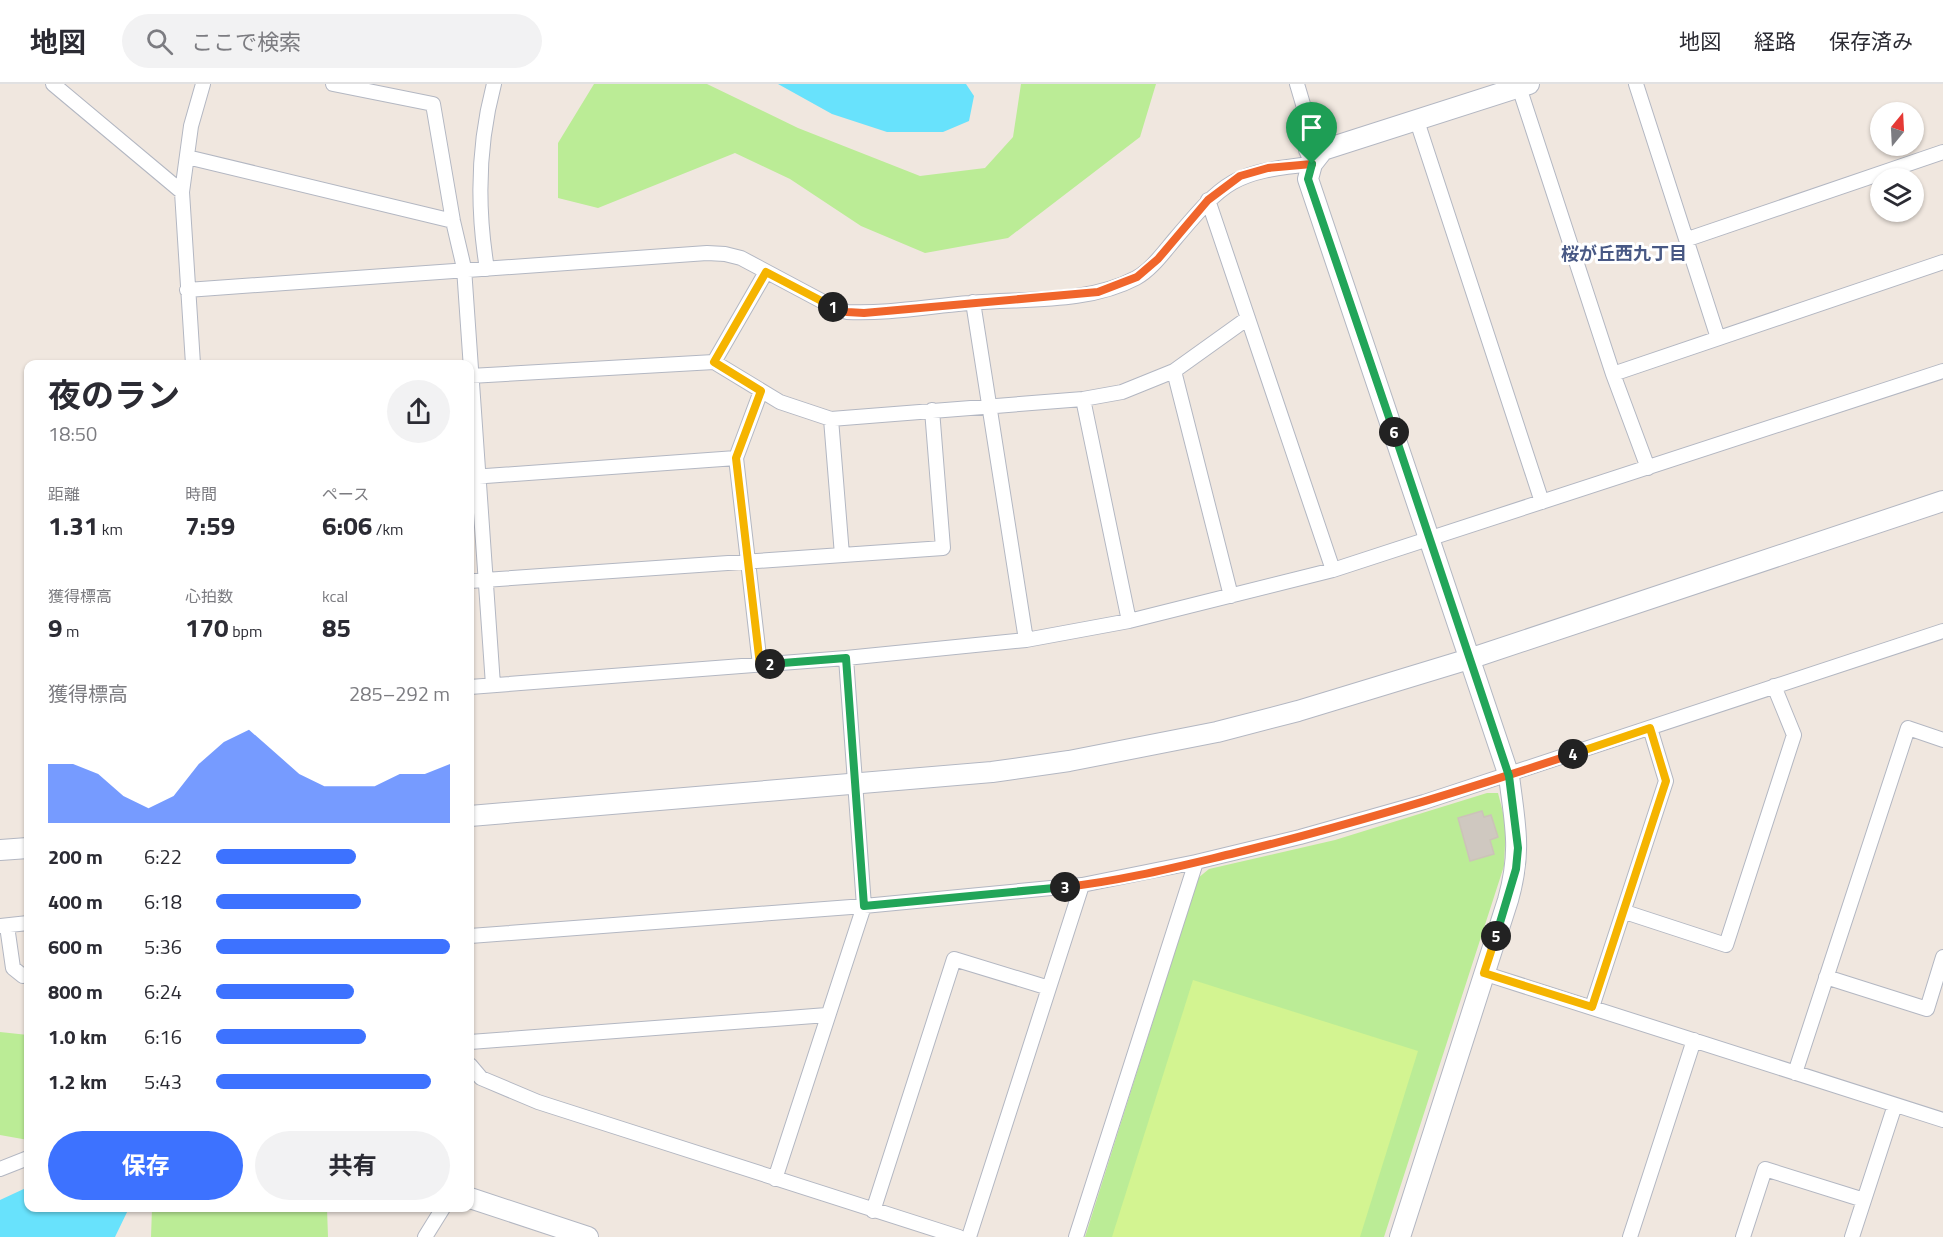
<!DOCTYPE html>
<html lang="ja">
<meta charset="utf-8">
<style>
:root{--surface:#fff;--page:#f2f2f3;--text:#2b2b33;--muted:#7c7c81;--line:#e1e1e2;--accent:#3d72ff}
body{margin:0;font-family:"Titillium Web","Noto Sans JP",sans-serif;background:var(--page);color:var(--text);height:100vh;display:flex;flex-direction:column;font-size:22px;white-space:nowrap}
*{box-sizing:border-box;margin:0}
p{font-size:20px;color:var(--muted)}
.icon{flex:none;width:33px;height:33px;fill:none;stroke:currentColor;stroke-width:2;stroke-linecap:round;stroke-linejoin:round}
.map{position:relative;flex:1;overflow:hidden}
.side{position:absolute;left:24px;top:276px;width:450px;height:852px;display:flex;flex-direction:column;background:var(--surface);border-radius:12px;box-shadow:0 2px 4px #0004}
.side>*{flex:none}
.needle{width:39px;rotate:18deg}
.fabs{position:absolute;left:1870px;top:18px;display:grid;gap:12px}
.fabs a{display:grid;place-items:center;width:54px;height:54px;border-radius:50%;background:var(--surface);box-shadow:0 2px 4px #0004;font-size:30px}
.pin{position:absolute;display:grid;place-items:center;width:51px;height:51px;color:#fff;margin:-62px -26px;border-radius:50% 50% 50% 0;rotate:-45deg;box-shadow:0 0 6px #0007}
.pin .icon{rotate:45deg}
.km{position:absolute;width:30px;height:30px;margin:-15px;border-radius:50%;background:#222;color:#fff;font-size:16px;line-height:30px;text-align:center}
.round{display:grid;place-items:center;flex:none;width:63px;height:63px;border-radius:32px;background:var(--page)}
.overview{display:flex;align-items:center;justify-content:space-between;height:102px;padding:0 24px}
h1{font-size:33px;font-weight:700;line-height:45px}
.stats{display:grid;grid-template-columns:repeat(3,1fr);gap:9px;height:102px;padding:6px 24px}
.stats div{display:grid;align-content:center}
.stats b{font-size:26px;font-weight:700}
.stats small{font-size:16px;font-weight:400}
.stats p{font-size:16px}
.chart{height:168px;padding:12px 24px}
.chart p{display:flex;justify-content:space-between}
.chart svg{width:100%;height:108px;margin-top:6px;fill:var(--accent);opacity:.7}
.cta{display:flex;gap:12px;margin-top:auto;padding:12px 24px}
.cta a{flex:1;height:69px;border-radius:36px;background:var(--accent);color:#fff;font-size:24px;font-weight:700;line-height:69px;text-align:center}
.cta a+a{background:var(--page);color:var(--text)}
ul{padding:0 24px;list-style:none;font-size:20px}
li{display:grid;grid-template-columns:96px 72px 1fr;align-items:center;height:45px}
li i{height:15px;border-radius:8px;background:var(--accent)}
header{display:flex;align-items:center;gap:36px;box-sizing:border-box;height:84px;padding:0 30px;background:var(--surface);border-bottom:2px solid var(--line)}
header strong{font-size:28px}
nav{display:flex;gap:33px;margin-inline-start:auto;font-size:21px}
.search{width:420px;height:54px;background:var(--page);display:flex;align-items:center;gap:15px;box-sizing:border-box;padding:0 21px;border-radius:33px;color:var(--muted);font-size:22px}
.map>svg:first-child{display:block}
.green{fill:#bbec96}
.pitch{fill:#d3f491}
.water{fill:#68e2fc}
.building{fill:#cfc8c0;stroke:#ccc3b8;stroke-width:1.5}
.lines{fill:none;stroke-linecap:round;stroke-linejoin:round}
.street-casing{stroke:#b3b7c2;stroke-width:16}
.secondary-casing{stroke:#b3b7c2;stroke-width:22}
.street{stroke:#fff;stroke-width:14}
.secondary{stroke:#fff;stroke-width:20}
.split-1-casing{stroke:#fff;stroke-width:12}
.split-2-casing{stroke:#fff;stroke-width:12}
.split-3-casing{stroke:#fff;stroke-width:12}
.split-4-casing{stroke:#fff;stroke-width:12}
.split-5-casing{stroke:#fff;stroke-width:12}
.split-6-casing{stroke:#fff;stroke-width:12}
.split-7-casing{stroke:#fff;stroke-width:12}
.split-1{stroke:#f0652b;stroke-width:8}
.split-2{stroke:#f5b400;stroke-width:8}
.split-3{stroke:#22a559;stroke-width:8}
.split-4{stroke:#f0652b;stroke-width:8}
.split-5{stroke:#f5b400;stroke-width:8}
.split-6{stroke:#22a559;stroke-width:8}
.split-7{stroke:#22a559;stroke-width:8}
.labels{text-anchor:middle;stroke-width:6;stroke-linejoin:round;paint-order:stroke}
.neighbourhood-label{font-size:18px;font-weight:bold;fill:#485884;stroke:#fff}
</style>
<header>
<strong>地図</strong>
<div class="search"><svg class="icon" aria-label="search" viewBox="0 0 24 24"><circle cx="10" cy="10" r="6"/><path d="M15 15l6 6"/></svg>ここで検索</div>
<nav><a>地図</a><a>経路</a><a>保存済み</a></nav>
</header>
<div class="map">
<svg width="1943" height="1153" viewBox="0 0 1943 1153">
<rect width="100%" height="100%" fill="#f0e7df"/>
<!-- green -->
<path class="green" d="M594 0H707L798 44 920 92 985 84 1013 53 1021 0H1156L1140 53 1008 154 925 169 861 142 790 95 735 69 598 124 558 114V59Z
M1487 709H1498L1506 740 1504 782 1384 1153H1085L1198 794 1209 785 1335 756Z
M0 948 28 951V1056L0 1051Z
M152 1124H327L328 1153H151Z"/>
<!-- pitch -->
<path class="pitch" d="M1193 896 1418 967 1360 1153H1112Z"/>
<!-- water -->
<path class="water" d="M778 0H966L974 12 969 37 943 48H887L832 30Z
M28 1103V1124H129L115 1153H0V1116Z"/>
<!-- building -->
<path class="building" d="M1482 727 1484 733 1491 731 1498 753 1490 756 1494 770 1470 777 1458 734Z"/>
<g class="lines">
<defs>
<path id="street" d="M53 0 182 108
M333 0 433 20 453 137 464 184 493 601
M1636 0 1718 254
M1519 3 1613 290 1648 384
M1417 37 1542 418
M187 73 453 137
M1208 116 1333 486
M1688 155 1943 68
M487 185C477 124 478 60 494 0
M187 206 707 169 725 170 741 174 831 222 847 228C888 230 930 222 970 219 1024 214 1087 220 1136 194 1151 186 1164 168 1175 155 1225 96 1233 88 1312 80L1306 66 1305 27 1297 0
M973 218 1026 556
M714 278 766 188
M193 280 182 108 191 42 203 0
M1174 287 1231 512
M1613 290 1943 178
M470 292 714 278 780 318 831 335 1083 315 1122 308 1174 287 1248 234
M1083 315 1129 537
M831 335 842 471
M472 393 736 374
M470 497 943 464 932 326
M760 581 736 374 761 307
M470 603 846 574 1026 556 1129 537 1333 486 1943 287
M1625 828 1726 861 1794 651 1774 602
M0 842 28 839
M7 842 13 884 23 892 28 891
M470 852 864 822 1082 801 1196 778 1300 753 1424 718 1943 547
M1483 889 1943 1036
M1826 893 1927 925 1943 873
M1592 923 1666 697 1650 644
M470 958 827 931
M470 981 481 994 538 1018 959 1153
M1795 989 1908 644 1943 656
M0 1085 28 1074
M775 1095 864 822 846 574
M873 1127 954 875 1049 904
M425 1153 443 1124
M969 1153 1082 801
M1076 1153 1196 778
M1630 1153 1694 956
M1743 1153 1765 1085 1864 1116
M1852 1153 1895 1021"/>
<path id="secondary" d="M470 732 992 688 1069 677 1217 648 1298 627 1469 575 1943 417
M0 766 28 764
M470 1114 588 1153
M1400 1153 1508 816C1522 766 1515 741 1509 692L1308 95 1312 80 1323 66 1529 0"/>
</defs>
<!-- street casing -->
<use href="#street" class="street-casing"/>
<!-- secondary casing -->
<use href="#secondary" class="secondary-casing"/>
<!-- street -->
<use href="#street" class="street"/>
<!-- secondary -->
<use href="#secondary" class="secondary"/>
</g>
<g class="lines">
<defs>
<path id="split-1" d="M833 223 847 228 864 229 1098 208 1137 193 1158 175 1208 116 1240 92 1268 84 1312 80"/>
<path id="split-2" d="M770 580 760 581 736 374 761 307 714 278 766 188 833 223"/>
<path id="split-3" d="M770 580 846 574 864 822 1065 803"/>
<path id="split-4" d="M1065 803C1122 797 1180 782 1235 769 1350 741 1462 707 1573 670"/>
<path id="split-5" d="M1496 852 1484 889 1592 923 1666 697 1650 644 1573 670"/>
<path id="split-6" d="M1394 348 1509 692 1518 764 1516 785 1496 852"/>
<path id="split-7" d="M1312 80 1308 95 1394 348"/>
</defs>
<!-- split-1 casing -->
<use href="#split-1" class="split-1-casing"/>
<!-- split-2 casing -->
<use href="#split-2" class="split-2-casing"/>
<!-- split-3 casing -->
<use href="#split-3" class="split-3-casing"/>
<!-- split-4 casing -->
<use href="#split-4" class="split-4-casing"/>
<!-- split-5 casing -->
<use href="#split-5" class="split-5-casing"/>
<!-- split-6 casing -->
<use href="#split-6" class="split-6-casing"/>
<!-- split-7 casing -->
<use href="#split-7" class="split-7-casing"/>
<!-- split-1 -->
<use href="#split-1" class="split-1"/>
<!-- split-2 -->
<use href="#split-2" class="split-2"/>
<!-- split-3 -->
<use href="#split-3" class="split-3"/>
<!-- split-4 -->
<use href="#split-4" class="split-4"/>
<!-- split-5 -->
<use href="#split-5" class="split-5"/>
<!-- split-6 -->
<use href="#split-6" class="split-6"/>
<!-- split-7 -->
<use href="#split-7" class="split-7"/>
</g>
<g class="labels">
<!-- neighbourhood labels -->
<g class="neighbourhood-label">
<text x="1624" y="176">桜が丘西九丁目</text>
</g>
</g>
</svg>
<div class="fabs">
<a><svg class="needle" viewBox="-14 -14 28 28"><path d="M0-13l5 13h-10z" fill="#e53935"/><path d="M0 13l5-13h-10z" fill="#7c7c81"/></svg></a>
<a><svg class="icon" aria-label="layers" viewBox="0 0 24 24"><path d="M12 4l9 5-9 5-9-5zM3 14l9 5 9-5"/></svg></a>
</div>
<div class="pin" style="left:1312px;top:80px;background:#1e9e55"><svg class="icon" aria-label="arrive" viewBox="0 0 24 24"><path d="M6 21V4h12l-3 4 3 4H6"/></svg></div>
<b class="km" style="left:833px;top:223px">1</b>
<b class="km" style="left:770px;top:580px">2</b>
<b class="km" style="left:1065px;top:803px">3</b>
<b class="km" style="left:1573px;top:670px">4</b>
<b class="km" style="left:1496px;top:852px">5</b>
<b class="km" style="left:1394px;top:348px">6</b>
<section class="side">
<div class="overview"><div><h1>夜のラン</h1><p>18:50</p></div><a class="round"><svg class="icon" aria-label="share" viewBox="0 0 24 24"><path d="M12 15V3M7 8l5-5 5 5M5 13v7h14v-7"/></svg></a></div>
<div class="stats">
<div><p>距離</p><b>1.31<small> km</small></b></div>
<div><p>時間</p><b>7:59</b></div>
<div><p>ペース</p><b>6:06<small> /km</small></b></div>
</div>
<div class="stats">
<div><p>獲得標高</p><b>9<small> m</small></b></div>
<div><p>心拍数</p><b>170<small> bpm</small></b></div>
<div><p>kcal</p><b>85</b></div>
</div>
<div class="chart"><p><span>獲得標高</span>285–292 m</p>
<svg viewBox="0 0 160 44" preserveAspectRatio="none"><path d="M0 44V20L10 20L20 24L30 33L40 38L50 33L60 20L70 11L80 6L90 15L100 24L110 29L120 29L130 29L140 24L150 24L160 20V44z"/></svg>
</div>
<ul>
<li><b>200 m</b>6:22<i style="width:60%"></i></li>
<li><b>400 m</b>6:18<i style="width:62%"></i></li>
<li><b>600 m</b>5:36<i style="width:100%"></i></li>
<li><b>800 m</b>6:24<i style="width:59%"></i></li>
<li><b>1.0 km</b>6:16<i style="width:64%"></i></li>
<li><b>1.2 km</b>5:43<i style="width:92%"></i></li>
</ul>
<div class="cta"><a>保存</a><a>共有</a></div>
</section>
</div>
